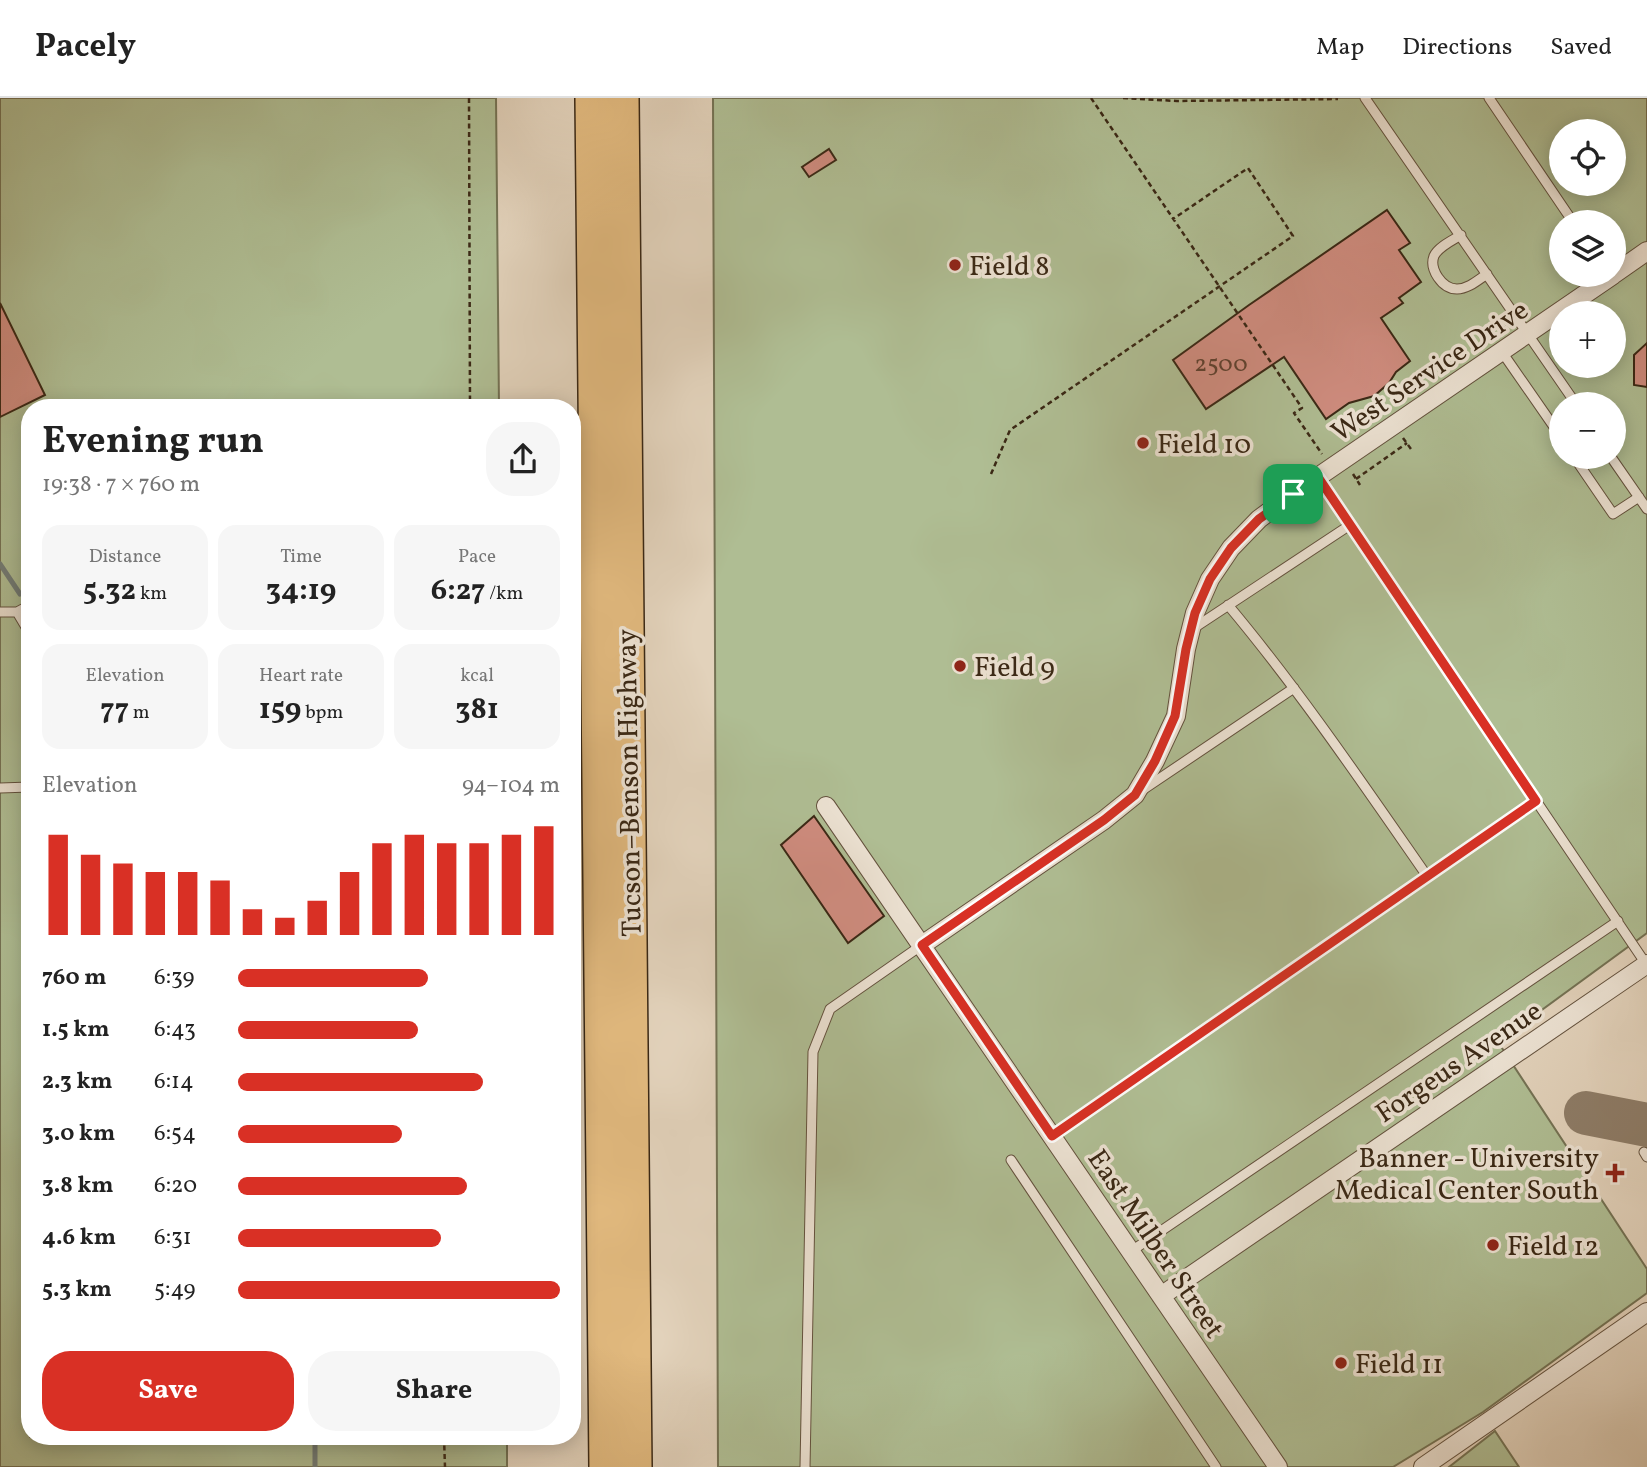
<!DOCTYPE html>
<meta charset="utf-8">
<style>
:root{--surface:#fff;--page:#f6f6f6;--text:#222;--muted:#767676;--line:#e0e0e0;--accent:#d93025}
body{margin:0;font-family:Vollkorn,serif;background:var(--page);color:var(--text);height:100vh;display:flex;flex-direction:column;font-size:26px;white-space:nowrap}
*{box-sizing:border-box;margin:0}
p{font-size:23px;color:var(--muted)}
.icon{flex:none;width:38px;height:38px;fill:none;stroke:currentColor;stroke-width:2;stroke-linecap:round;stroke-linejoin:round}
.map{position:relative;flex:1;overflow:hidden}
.details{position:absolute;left:21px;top:301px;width:560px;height:1046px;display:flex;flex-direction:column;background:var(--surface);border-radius:28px;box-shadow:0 4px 18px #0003}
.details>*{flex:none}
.controls{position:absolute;left:1549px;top:21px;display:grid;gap:14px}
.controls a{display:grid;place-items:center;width:77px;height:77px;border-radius:50%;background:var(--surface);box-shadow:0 4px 18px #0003;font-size:35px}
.pin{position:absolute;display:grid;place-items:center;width:60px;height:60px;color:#fff;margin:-30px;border-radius:14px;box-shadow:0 4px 10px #0006}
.round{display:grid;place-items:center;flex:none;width:74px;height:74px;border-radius:28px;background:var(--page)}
.overview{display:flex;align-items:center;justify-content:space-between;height:119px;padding:0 21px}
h1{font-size:38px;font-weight:700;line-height:52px}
.figures{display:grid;grid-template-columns:repeat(3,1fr);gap:10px;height:119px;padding:7px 21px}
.figures div{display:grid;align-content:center;border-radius:18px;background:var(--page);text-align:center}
.figures b{font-size:30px;font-weight:700}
.figures small{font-size:19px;font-weight:400}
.figures p{font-size:19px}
.chart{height:196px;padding:14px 21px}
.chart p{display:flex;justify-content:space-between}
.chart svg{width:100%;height:126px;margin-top:7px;stroke:var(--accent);stroke-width:6}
.button{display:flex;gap:14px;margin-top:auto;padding:14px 21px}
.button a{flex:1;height:80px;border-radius:28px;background:var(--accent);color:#fff;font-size:28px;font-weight:700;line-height:80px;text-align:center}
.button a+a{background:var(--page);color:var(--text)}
ul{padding:0 21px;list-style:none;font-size:23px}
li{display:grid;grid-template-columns:112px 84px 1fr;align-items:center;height:52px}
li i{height:18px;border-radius:9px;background:var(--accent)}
header{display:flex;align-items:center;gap:42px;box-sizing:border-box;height:98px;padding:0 35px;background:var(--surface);border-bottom:2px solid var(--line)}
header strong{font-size:33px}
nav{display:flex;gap:38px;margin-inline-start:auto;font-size:24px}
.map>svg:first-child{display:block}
.green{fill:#afbd93;stroke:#747254;stroke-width:2;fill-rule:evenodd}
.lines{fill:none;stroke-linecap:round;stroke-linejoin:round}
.stream{stroke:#727d78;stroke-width:5}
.taxiway{stroke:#8e7d68;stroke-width:44}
.building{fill:#cf8c7f;stroke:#3a2815;stroke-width:2}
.service-casing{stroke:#64523e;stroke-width:11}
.minor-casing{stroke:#64523e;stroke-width:20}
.motorway-casing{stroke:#3a2815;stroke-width:36}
.path{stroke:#3a2815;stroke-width:2.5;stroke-dasharray:5 3.5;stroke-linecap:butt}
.service{stroke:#ece2d3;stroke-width:9}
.minor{stroke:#ece2d3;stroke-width:18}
.motorway{stroke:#e1b97e;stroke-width:33}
.route-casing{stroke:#fff;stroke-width:14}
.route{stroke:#d93025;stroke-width:9}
.poi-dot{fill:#8f2418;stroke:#ece2d3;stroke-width:2.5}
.labels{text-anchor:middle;stroke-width:7;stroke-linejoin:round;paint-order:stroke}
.number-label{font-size:24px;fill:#5f4130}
.poi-label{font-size:28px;fill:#3a2815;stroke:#ece2d3;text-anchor:start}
.street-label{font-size:28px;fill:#3a2815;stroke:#ece2d3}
</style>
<header>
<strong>Pacely</strong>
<nav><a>Map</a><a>Directions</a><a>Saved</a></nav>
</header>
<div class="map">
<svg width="1647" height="1369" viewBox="0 0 1647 1369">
<rect width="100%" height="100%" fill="#e2d2bb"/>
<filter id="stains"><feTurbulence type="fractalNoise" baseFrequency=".00286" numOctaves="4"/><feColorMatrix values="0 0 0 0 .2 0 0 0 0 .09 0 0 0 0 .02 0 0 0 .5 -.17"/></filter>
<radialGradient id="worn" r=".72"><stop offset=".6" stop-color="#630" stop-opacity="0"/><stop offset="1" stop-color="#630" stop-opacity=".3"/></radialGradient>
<!-- green -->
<path class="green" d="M0 0H496L499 310H30V1339H507V1369H0Z
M713 0H1647V835L1498 944 1647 1171V1195L1483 1314 1393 1369H718ZM1561 33H1614V86H1561ZM1561 124H1614V177H1561ZM1561 215H1614V268H1561ZM1561 306H1614V359H1561Z
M1495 1333 1519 1369H1449Z"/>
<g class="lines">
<!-- stream -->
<path class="stream" d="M0 466 20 496
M315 1339V1369"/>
<!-- taxiway -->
<path class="taxiway" d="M1586 1015 1647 1027"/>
</g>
<!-- building -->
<path class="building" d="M829 51 836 62 809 79 802 69Z
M1387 112 1410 145 1399 152 1421 184 1399 200 1403 205 1381 220 1410 263 1396 274 1389 285 1374 298 1349 305 1326 321 1284 259 1206 311 1173 262 1249 207Z
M0 205 45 297 0 319Z
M1647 245V289L1634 287V257Z
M814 718 884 818 848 845 781 747Z"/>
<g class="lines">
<defs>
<path id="service" d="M1365 0 1576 306
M1489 0 1573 124
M1461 137C1453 142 1438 149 1434 158 1429 171 1442 191 1457 191 1468 191 1478 182 1487 176
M1502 254 1561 339
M1574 359 1613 416 1639 399
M1611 359 1647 411
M1318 379 1646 866
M1228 507C1300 593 1363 686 1427 778
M0 514H17L30 507
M17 514 30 536
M1194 530 1350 427
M0 690 30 689
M1144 691 1294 590
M1052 1038 1536 703
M1644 1054 1647 1059
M1011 1062 1216 1369
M1130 1154 1618 823
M805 1369 813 954 830 911 922 847"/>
<path id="minor" d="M1614 176 1647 153
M826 708 1278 1369
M922 847 1104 722 1135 697 1155 663 1176 618 1186 551 1195 515 1210 481 1231 450 1259 421 1293 396 1613 177
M1161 1198 1647 866
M1423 1369 1647 1214"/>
<path id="motorway" d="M592 0 606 1369
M622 0 635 1369"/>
</defs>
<!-- service casing -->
<use href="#service" class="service-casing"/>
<!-- minor casing -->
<use href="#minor" class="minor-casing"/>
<!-- motorway casing -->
<use href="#motorway" class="motorway-casing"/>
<!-- path -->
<path class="path" d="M469 0 470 310
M1091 0 1302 310 1294 315 1322 356
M1123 0 1177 3 1338 1
M1374 298 1385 312
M1403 340 1411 351
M991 376 1010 332 1293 138 1248 70 1173 121
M1353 376 1360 387
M1356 381 1407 345
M444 1339 445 1369"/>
<!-- service -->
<use href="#service" class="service"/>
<!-- minor -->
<use href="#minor" class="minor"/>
<!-- motorway -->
<use href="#motorway" class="motorway"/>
</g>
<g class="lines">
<defs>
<path id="route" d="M1318 379 1536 703 1052 1038 922 847 1104 722 1135 697 1155 663 1175 618 1186 551 1195 515 1210 481 1231 450 1259 421Z"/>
</defs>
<!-- route casing -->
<use href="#route" class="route-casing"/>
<!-- route -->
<use href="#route" class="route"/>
</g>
<!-- markers -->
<g class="poi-dot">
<circle cx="955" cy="167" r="7"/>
<circle cx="1143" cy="345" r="7"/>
<circle cx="960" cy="568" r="7"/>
<path d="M1611.5 1064.5h7v7h7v7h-7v7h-7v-7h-7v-7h7z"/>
<circle cx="1493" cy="1147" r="7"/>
<circle cx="1341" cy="1265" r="7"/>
</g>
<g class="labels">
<!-- number labels -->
<g class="number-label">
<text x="1221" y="273">2500</text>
</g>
<!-- poi labels -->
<g class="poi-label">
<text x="969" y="177">Field 8</text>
<text x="1157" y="355">Field 10</text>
<text x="974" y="578">Field 9</text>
<text x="1599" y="1069" text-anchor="end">Banner - University<tspan x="1599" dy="32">Medical Center South</tspan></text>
<text x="1507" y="1157">Field 12</text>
<text x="1355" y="1275">Field 11</text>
</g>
<!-- street labels -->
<g class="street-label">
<text transform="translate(1429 272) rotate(-34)" y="10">West Service Drive</text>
<text transform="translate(628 685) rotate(-91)" y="10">Tucson–Benson Highway</text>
<text transform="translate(1458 963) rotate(-34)" y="10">Forgeus Avenue</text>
<text transform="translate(1157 1145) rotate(56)" y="10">East Milber Street</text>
</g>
</g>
<rect width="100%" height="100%" filter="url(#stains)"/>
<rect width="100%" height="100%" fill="url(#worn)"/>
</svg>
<div class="controls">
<a><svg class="icon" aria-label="locate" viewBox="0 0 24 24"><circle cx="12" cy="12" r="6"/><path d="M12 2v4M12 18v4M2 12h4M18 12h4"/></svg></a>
<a><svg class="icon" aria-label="layers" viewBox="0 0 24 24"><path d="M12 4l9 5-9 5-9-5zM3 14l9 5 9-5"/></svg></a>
<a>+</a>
<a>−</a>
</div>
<div class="pin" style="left:1293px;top:396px;background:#1e9e55"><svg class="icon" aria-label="arrive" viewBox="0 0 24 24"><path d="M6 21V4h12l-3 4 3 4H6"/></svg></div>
<section class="details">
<div class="overview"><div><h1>Evening run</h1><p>19:38 · 7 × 760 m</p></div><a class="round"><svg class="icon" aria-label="share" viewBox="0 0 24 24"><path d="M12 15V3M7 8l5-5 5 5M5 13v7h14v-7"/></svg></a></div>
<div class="figures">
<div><p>Distance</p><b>5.32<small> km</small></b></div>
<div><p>Time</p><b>34:19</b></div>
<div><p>Pace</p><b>6:27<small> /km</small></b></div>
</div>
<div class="figures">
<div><p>Elevation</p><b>77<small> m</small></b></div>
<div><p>Heart rate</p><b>159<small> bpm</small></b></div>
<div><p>kcal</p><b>381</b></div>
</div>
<div class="chart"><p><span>Elevation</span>94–104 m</p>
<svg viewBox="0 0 160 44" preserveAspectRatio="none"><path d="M5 44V9M15 44V16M25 44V19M35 44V22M45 44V22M55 44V25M65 44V35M75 44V38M85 44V32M95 44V22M105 44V12M115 44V9M125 44V12M135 44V12M145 44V9M155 44V6"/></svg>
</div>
<ul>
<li><b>760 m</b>6:39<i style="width:59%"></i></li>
<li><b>1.5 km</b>6:43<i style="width:56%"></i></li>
<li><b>2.3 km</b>6:14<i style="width:76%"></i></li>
<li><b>3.0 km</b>6:54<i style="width:51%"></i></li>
<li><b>3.8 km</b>6:20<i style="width:71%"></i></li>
<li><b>4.6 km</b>6:31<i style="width:63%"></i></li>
<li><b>5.3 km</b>5:49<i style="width:100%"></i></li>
</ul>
<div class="button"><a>Save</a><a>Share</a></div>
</section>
</div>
